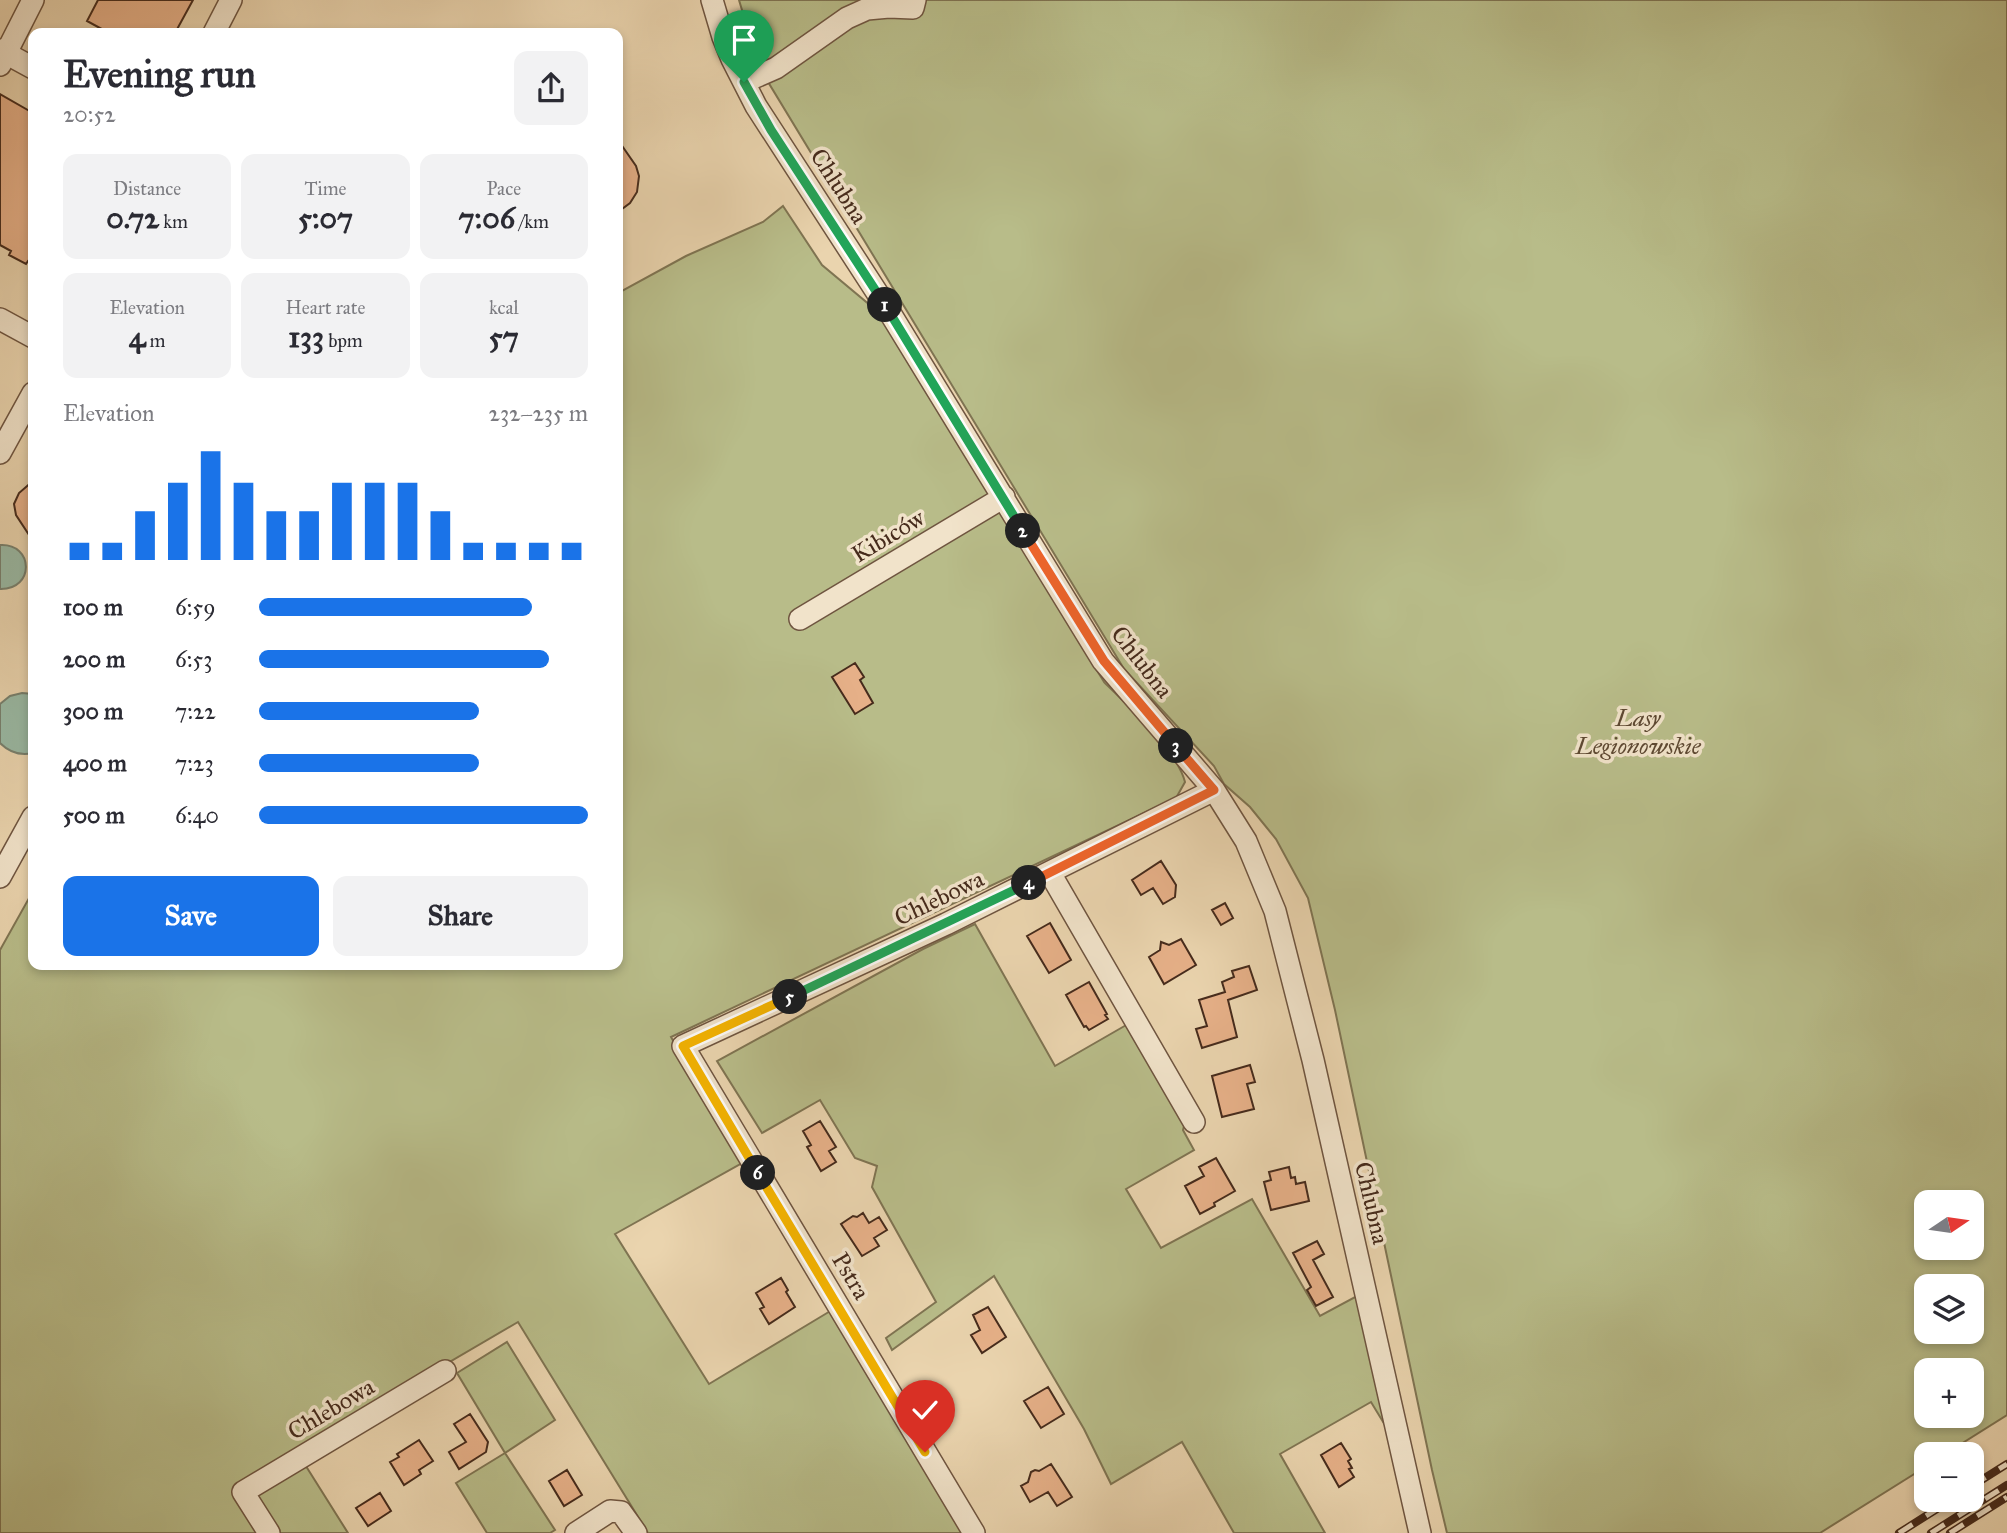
<!DOCTYPE html>
<meta charset="utf-8">
<style>
:root{--surface:#fff;--page:#f2f2f3;--text:#2b2b33;--muted:#7c7c81;--accent:#1a73e8}
body{margin:0;font-family:"IM FELL Great Primer",serif;background:var(--page);color:var(--text);height:100vh;display:flex;flex-direction:column;font-size:26px;white-space:nowrap}
*{box-sizing:border-box;margin:0}
p{font-size:23px;color:var(--muted)}
.icon{flex:none;width:38px;height:38px;fill:none;stroke:currentColor;stroke-width:2;stroke-linecap:round;stroke-linejoin:round}
.map{position:relative;flex:1;overflow:hidden}
.side{position:absolute;left:28px;top:28px;width:595px;height:942px;display:flex;flex-direction:column;background:var(--surface);border-radius:14px;box-shadow:0 4px 10px #0003}
.side>*{flex:none}
.needle{width:46px;rotate:77deg}
.fabs{position:absolute;left:1914px;top:1190px;display:grid;gap:14px}
.fabs a{display:grid;place-items:center;width:70px;height:70px;border-radius:14px;background:var(--surface);box-shadow:0 4px 10px #0003;font-size:35px}
.pin{position:absolute;display:grid;place-items:center;width:60px;height:60px;color:#fff;margin:-72px -30px;border-radius:50% 50% 50% 0;rotate:-45deg;box-shadow:0 0 7px #0007}
.pin .icon{rotate:45deg}
.km{position:absolute;width:35px;height:35px;margin:-18px;border-radius:50%;background:#222;color:#fff;font-size:19px;line-height:35px;text-align:center}
.round{display:grid;place-items:center;flex:none;width:74px;height:74px;border-radius:14px;background:var(--page)}
.overview{display:flex;align-items:center;justify-content:space-between;height:119px;padding:0 35px}
h1{font-size:38px;font-weight:700;line-height:52px}
.stats{display:grid;grid-template-columns:repeat(3,1fr);gap:10px;height:119px;padding:7px 35px}
.stats div{display:grid;align-content:center;border-radius:14px;background:var(--page);text-align:center}
.stats b{font-size:30px;font-weight:700}
.stats small{font-size:19px;font-weight:400}
.stats p{font-size:19px}
.chart{height:196px;padding:14px 35px}
.chart p{display:flex;justify-content:space-between}
.chart svg{width:100%;height:126px;margin-top:7px;stroke:var(--accent);stroke-width:6}
.button{display:flex;gap:14px;margin-top:auto;padding:14px 35px}
.button a{flex:1;height:80px;border-radius:14px;background:var(--accent);color:#fff;font-size:28px;font-weight:700;line-height:80px;text-align:center}
.button a+a{background:var(--page);color:var(--text)}
ul{padding:0 35px;list-style:none;font-size:23px}
li{display:grid;grid-template-columns:112px 84px 1fr;align-items:center;height:52px}
li i{height:18px;border-radius:9px;background:var(--accent)}
.map>svg:first-child{display:block}
.green{fill:#b8bc89;stroke:#7f7452;stroke-width:2;fill-rule:evenodd}
.water{fill:#99b9a4;stroke:#78806e;stroke-width:2}
.building{fill:#e6b088;stroke:#462b1c;stroke-width:2}
.lines{fill:none;stroke-linecap:round;stroke-linejoin:round}
.minor-casing{stroke:#6f5540;stroke-width:24}
.minor{stroke:#f1e3ca;stroke-width:21}
.rail-casing{stroke:#462b1c;stroke-width:8}
.rail{stroke:#f1e3ca;stroke-width:5;stroke-dasharray:16;stroke-linecap:butt}
.split-1-casing{stroke:#fff;stroke-width:14}
.split-2-casing{stroke:#fff;stroke-width:14}
.split-3-casing{stroke:#fff;stroke-width:14}
.split-4-casing{stroke:#fff;stroke-width:14}
.split-5-casing{stroke:#fff;stroke-width:14}
.split-6-casing{stroke:#fff;stroke-width:14}
.split-7-casing{stroke:#fff;stroke-width:14}
.split-8-casing{stroke:#fff;stroke-width:14}
.split-1{stroke:#22a559;stroke-width:9}
.split-2{stroke:#22a559;stroke-width:9}
.split-3{stroke:#f0652b;stroke-width:9}
.split-4{stroke:#f0652b;stroke-width:9}
.split-5{stroke:#22a559;stroke-width:9}
.split-6{stroke:#f5b400;stroke-width:9}
.split-7{stroke:#f5b400;stroke-width:9}
.split-8{stroke:#f5b400;stroke-width:9}
.labels{text-anchor:middle;stroke-width:7;stroke-linejoin:round;paint-order:stroke}
.street-label{font-size:24px;fill:#462b1c;stroke:#f1e3ca}
.park-label{font-size:24px;font-style:italic;fill:#5d4832;stroke:#f1e3ca}
</style>
<div class="map">
<svg width="2007" height="1533" viewBox="0 0 2007 1533">
<rect width="100%" height="100%" fill="#ead4ae"/>
<filter id="stains"><feTurbulence type="fractalNoise" baseFrequency=".00286" numOctaves="4"/><feColorMatrix values="0 0 0 0 .2 0 0 0 0 .09 0 0 0 0 .02 0 0 0 .5 -.17"/></filter>
<radialGradient id="worn" r=".72"><stop offset=".6" stop-color="#630" stop-opacity="0"/><stop offset="1" stop-color="#630" stop-opacity=".3"/></radialGradient>
<!-- green -->
<path class="green" d="M739 0H2007V1415L1945 1454H1927V1466L1820 1533H1447L1432 1470 1335 1010 1308 898 1276 839 1250 807 1224 784 1214 766 1124 669 759 67ZM1927 1202H1972V1248H1927ZM1927 1286H1972V1332H1927ZM1927 1370H1972V1416H1927Z
M783 206 822 265 877 311 1104 682C1128 706 1177 750 1185 782L1176 798 671 1037 742 1163 615 1234 709 1384 832 1310 965 1533H648L518 1322 234 1488 263 1533H0V950L33 891V964H618V293L686 256 763 222Z
M975 924 1055 1066 1128 1024 1185 1122 1183 1130 1194 1150 1126 1189 1161 1248 1252 1199 1320 1316 1357 1296 1388 1430 1371 1402 1280 1454 1325 1533H1234L1182 1442 1111 1484 1084 1429 994 1276 892 1350 886 1338 936 1302 872 1187 877 1166 855 1158 820 1100 762 1133 717 1061 923 949Z
M507 1342 555 1420 505 1453 555 1530 550 1533H487L456 1483 505 1453 457 1373Z
M304 1463 348 1533H279L253 1494Z"/>
<!-- water -->
<path class="water" d="M0 545C34 543 35 590 0 589Z
M22 693 33 694V753C20 756 10 753 0 743V704L10 696Z"/>
<!-- building -->
<path class="building" d="M98 0H193L175 33H109L87 21Z
M0 94 33 113V263L28 261 26 264 9 255 11 251 0 245Z
M618 140 636 166 639 176 637 192 630 203 618 212Z
M33 481V541L16 515 14 504 19 493Z
M855 663 864 677 860 680 873 703 855 714 832 677Z
M1161 861 1176 885 1175 897 1163 904 1153 888 1141 895 1132 880Z
M1225 903 1233 918 1221 925 1212 910Z
M1050 923 1071 960 1049 973 1027 936Z
M1181 939 1196 965 1164 984 1149 957 1160 950 1161 942 1169 945Z
M1249 966 1257 990 1228 1000 1237 1037 1202 1048 1196 1029 1207 1026 1199 1000 1225 992 1222 982 1234 977 1232 971Z
M1089 982 1107 1014 1105 1015 1108 1019 1089 1030 1086 1026 1084 1027 1066 995Z
M1250 1065 1255 1082 1247 1084 1254 1109 1222 1117 1212 1076Z
M820 1121 836 1147 829 1151 836 1162 821 1171 807 1147 811 1145 803 1131Z
M1216 1158 1235 1191 1214 1203 1215 1206 1200 1214 1185 1186 1204 1176 1199 1167Z
M1289 1167 1291 1178 1295 1177 1296 1184 1305 1182 1309 1201 1271 1210 1264 1182 1271 1180 1269 1172Z
M863 1213 869 1223 879 1217 887 1230 874 1238 879 1246 862 1256 841 1224 853 1216 857 1217Z
M1317 1241 1324 1254 1313 1260 1333 1297 1316 1306 1307 1290 1311 1287 1293 1253Z
M781 1278 788 1290 786 1292 795 1307 769 1324 760 1309 764 1307 756 1293Z
M988 1307 1006 1337 982 1353 971 1335 980 1330 973 1315Z
M1048 1387 1064 1414 1041 1428 1024 1401Z
M470 1414 488 1442 486 1452 459 1469 449 1452 466 1442 454 1424Z
M419 1440 433 1461 419 1470 421 1474 404 1485 390 1462 399 1457 397 1454Z
M1341 1443 1351 1459 1348 1461 1352 1468 1349 1469 1354 1477 1339 1487 1321 1455Z
M1051 1464 1072 1497 1057 1506 1048 1492 1030 1502 1021 1486 1028 1482 1031 1472 1035 1470 1039 1471Z
M567 1470 582 1495 564 1506 549 1481Z
M380 1493 391 1511 368 1526 356 1508Z"/>
<g class="lines">
<defs>
<path id="minor" d="M712 0 723 37 732 59 756 106 887 308 1103 661 1214 790 1246 841 1275 911 1313 1060 1420 1533
M214 33 231 0
M0 50 33 68
M0 65 33 0
M744 82 776 68 847 18 867 9 889 7 913 8 915 0
M0 319 33 337
M0 453 33 393
M800 619 1004 497
M1050 873 1194 1122
M0 877 33 817
M269 1533 243 1492 445 1371
M576 1533 610 1511 621 1512 636 1533
M974 1533 683 1046 946 924 1214 790"/>
</defs>
<!-- minor casing -->
<use href="#minor" class="minor-casing"/>
<!-- minor -->
<use href="#minor" class="minor"/>
<defs>
<path id="rail" d="M1972 1486 2007 1464
M1899 1533 1951 1500
M1931 1533 2007 1485
M1950 1533 2007 1497"/>
</defs>
<!-- rail casing -->
<use href="#rail" class="rail-casing"/>
<!-- rail -->
<use href="#rail" class="rail"/>
</g>
<g class="lines">
<defs>
<path id="split-1" d="M744 82 771 130 885 305"/>
<path id="split-2" d="M885 305 1023 531"/>
<path id="split-3" d="M1023 531 1104 661 1176 746"/>
<path id="split-4" d="M1029 883 1214 790 1176 746"/>
<path id="split-5" d="M790 997 1029 883"/>
<path id="split-6" d="M758 1173 683 1046 790 997"/>
<path id="split-7" d="M758 1173 894 1400"/>
<path id="split-8" d="M894 1400 925 1452"/>
</defs>
<!-- split-1 casing -->
<use href="#split-1" class="split-1-casing"/>
<!-- split-2 casing -->
<use href="#split-2" class="split-2-casing"/>
<!-- split-3 casing -->
<use href="#split-3" class="split-3-casing"/>
<!-- split-4 casing -->
<use href="#split-4" class="split-4-casing"/>
<!-- split-5 casing -->
<use href="#split-5" class="split-5-casing"/>
<!-- split-6 casing -->
<use href="#split-6" class="split-6-casing"/>
<!-- split-7 casing -->
<use href="#split-7" class="split-7-casing"/>
<!-- split-8 casing -->
<use href="#split-8" class="split-8-casing"/>
<!-- split-1 -->
<use href="#split-1" class="split-1"/>
<!-- split-2 -->
<use href="#split-2" class="split-2"/>
<!-- split-3 -->
<use href="#split-3" class="split-3"/>
<!-- split-4 -->
<use href="#split-4" class="split-4"/>
<!-- split-5 -->
<use href="#split-5" class="split-5"/>
<!-- split-6 -->
<use href="#split-6" class="split-6"/>
<!-- split-7 -->
<use href="#split-7" class="split-7"/>
<!-- split-8 -->
<use href="#split-8" class="split-8"/>
</g>
<g class="labels">
<!-- street labels -->
<g class="street-label">
<text transform="translate(839 186) rotate(57)" y="8">Chlubna</text>
<text transform="translate(888 536) rotate(-31)" y="8">Kibiców</text>
<text transform="translate(1142 662) rotate(52)" y="8">Chlubna</text>
<text transform="translate(939 898) rotate(-26)" y="8">Chlebowa</text>
<text transform="translate(1372 1203) rotate(77)" y="8">Chlubna</text>
<text transform="translate(851 1276) rotate(59)" y="8">Pstra</text>
<text transform="translate(331 1409) rotate(-31)" y="8">Chlebowa</text>
</g>
<!-- park labels -->
<g class="park-label">
<text x="1638" y="726">Lasy<tspan x="1638" dy="28">Legionowskie</tspan></text>
</g>
</g>
<rect width="100%" height="100%" filter="url(#stains)"/>
<rect width="100%" height="100%" fill="url(#worn)"/>
</svg>
<div class="fabs">
<a><svg class="needle" viewBox="-14 -14 28 28"><path d="M0-13l5 13h-10z" fill="#e53935"/><path d="M0 13l5-13h-10z" fill="#7c7c81"/></svg></a>
<a><svg class="icon" aria-label="layers" viewBox="0 0 24 24"><path d="M12 4l9 5-9 5-9-5zM3 14l9 5 9-5"/></svg></a>
<a>+</a>
<a>−</a>
</div>
<div class="pin" style="left:744px;top:82px;background:#1e9e55"><svg class="icon" aria-label="arrive" viewBox="0 0 24 24"><path d="M6 21V4h12l-3 4 3 4H6"/></svg></div>
<div class="pin" style="left:925px;top:1452px;background:#d93025"><svg class="icon" aria-label="check" viewBox="0 0 24 24"><path d="M5 12l5 5 9-10"/></svg></div>
<b class="km" style="left:885px;top:305px">1</b>
<b class="km" style="left:1023px;top:531px">2</b>
<b class="km" style="left:1176px;top:746px">3</b>
<b class="km" style="left:1029px;top:883px">4</b>
<b class="km" style="left:790px;top:997px">5</b>
<b class="km" style="left:758px;top:1173px">6</b>
<section class="side">
<div class="overview"><div><h1>Evening run</h1><p>20:52</p></div><a class="round"><svg class="icon" aria-label="share" viewBox="0 0 24 24"><path d="M12 15V3M7 8l5-5 5 5M5 13v7h14v-7"/></svg></a></div>
<div class="stats">
<div><p>Distance</p><b>0.72<small> km</small></b></div>
<div><p>Time</p><b>5:07</b></div>
<div><p>Pace</p><b>7:06<small> /km</small></b></div>
</div>
<div class="stats">
<div><p>Elevation</p><b>4<small> m</small></b></div>
<div><p>Heart rate</p><b>133<small> bpm</small></b></div>
<div><p>kcal</p><b>57</b></div>
</div>
<div class="chart"><p><span>Elevation</span>232–235 m</p>
<svg viewBox="0 0 160 44" preserveAspectRatio="none"><path d="M5 44V38M15 44V38M25 44V27M35 44V17M45 44V6M55 44V17M65 44V27M75 44V27M85 44V17M95 44V17M105 44V17M115 44V27M125 44V38M135 44V38M145 44V38M155 44V38"/></svg>
</div>
<ul>
<li><b>100 m</b>6:59<i style="width:83%"></i></li>
<li><b>200 m</b>6:53<i style="width:88%"></i></li>
<li><b>300 m</b>7:22<i style="width:67%"></i></li>
<li><b>400 m</b>7:23<i style="width:67%"></i></li>
<li><b>500 m</b>6:40<i style="width:100%"></i></li>
</ul>
<div class="button"><a>Save</a><a>Share</a></div>
</section>
</div>
